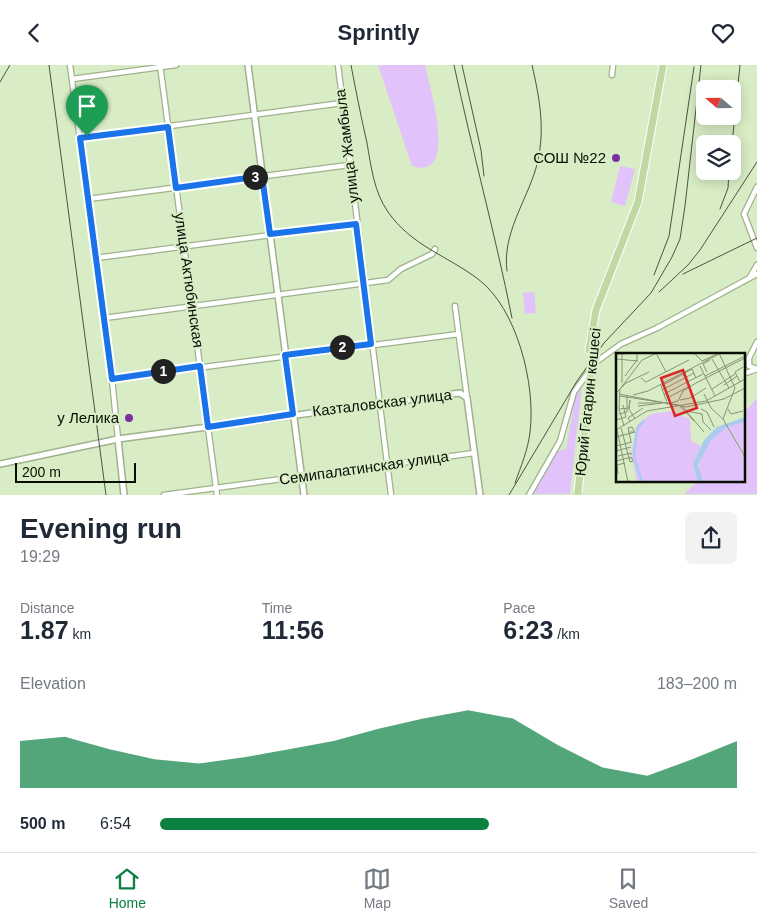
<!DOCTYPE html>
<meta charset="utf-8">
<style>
:root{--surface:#fff;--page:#f2f2f3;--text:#1f2937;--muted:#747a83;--line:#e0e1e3;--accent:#0b8043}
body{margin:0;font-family:Helvetica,sans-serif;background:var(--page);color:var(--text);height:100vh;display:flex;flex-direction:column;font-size:19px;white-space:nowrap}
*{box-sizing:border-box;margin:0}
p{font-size:16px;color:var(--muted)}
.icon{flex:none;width:28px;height:28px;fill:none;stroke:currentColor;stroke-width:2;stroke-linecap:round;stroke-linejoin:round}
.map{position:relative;height:430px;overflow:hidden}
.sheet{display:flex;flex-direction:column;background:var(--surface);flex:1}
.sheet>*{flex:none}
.needle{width:32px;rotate:290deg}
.buttons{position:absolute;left:696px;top:15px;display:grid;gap:10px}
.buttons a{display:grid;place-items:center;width:45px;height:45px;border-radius:8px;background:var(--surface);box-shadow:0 2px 12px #0003;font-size:25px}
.scale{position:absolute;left:15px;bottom:12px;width:121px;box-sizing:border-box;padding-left:5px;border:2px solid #080e03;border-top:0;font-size:14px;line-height:18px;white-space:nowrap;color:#080e03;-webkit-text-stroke:4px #d8edc5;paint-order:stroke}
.pin{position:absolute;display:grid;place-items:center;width:42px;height:42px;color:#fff;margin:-51px -21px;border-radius:50% 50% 50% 0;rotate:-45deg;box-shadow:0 0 5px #0007}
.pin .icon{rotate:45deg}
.km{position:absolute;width:25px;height:25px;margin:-12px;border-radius:50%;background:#222;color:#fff;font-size:14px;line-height:25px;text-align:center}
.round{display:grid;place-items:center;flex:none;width:52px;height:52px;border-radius:8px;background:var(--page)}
.headline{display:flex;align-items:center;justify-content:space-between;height:85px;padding:0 20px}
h1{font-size:28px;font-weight:700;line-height:38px}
.figures{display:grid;grid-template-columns:repeat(3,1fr);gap:8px;height:85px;padding:5px 20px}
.figures div{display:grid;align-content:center}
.figures b{font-size:25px;font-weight:700}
.figures small{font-size:14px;font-weight:400}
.figures p{font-size:14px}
.chart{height:140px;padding:10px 20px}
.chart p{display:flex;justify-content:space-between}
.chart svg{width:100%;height:90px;margin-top:5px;fill:var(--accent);opacity:.7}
ul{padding:0 20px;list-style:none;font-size:16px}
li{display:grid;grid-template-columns:80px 60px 1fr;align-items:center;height:38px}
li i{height:12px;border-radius:6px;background:var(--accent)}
header{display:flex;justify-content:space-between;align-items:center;height:65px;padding:0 20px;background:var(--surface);font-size:22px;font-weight:700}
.dock{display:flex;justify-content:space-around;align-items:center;height:70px;border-top:1px solid var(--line);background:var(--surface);font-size:14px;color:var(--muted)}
.dock a{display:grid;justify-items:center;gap:2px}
.dock .on{color:var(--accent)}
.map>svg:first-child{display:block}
.green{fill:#e1c2fa}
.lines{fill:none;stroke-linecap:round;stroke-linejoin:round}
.minor-casing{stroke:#9fb28d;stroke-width:7}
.tertiary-casing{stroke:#9fb28d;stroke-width:8}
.primary-casing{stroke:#fff;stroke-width:9}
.minor{stroke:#fff;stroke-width:4.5}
.tertiary{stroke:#fff;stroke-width:5}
.primary{stroke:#bfd8a4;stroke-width:7}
.rail{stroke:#4a5541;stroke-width:1}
.primary-bridge-casing{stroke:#fff;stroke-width:9;stroke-linecap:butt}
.primary-bridge{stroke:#bfd8a4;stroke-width:7}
.route-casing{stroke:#fff;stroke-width:10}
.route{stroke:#1a73e8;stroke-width:6}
.poi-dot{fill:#772fa2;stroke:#d8edc5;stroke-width:2}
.labels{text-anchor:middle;stroke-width:4.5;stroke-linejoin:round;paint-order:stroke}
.street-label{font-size:15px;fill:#080e03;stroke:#d8edc5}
.poi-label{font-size:15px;fill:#080e03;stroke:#d8edc5;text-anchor:end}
.inset-river{fill:none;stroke:#aacbed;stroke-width:2.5}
.inset-road{fill:none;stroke:#859477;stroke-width:1}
.view{fill:#d62828;fill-opacity:0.15;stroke:#d62828;stroke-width:2.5}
.inset-edge{fill:none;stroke:#080e03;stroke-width:2.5}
</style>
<header><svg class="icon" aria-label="back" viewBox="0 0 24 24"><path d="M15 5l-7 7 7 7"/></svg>Sprintly<svg class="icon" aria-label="heart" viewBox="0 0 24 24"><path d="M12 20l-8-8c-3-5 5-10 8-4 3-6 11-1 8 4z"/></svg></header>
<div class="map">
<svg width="757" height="430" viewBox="0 0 757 430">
<rect width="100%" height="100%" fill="#d8edc5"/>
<!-- green -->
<path class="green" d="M378 0H425C429 20 460 117 412 101Z
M620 101 635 104 625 141 611 137Z
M534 227 536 248 525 249 523 228Z
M582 322 570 429H533L558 386 566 384 575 333Z
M757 333V429H684L698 416H743V349Z"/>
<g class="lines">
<defs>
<path id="minor" d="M70 0 112 314 118 374
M160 0 217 430
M338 0 391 430
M612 10 613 0
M72 14 176 0
M80 73 342 38
M757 122 744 149 757 183
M88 134 349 100
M96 193 356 159
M750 212 757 200
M455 241 467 333
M104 253 388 215 401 204 432 189 435 184
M757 277 749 293V301L757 304
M743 309 757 304
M112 314 459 269
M164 430 474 388
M529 430 560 376 574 327 596 297 621 279 657 263 757 209"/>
<path id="tertiary" d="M248 0 304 430
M118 374 124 430
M0 399 118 374 460 328 467 333 480 430"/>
<path id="primary" d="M589 285 596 245 638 137 663 0"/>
</defs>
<!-- minor casing -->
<use href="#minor" class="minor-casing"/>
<!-- tertiary casing -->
<use href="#tertiary" class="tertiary-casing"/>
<!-- primary casing -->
<use href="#primary" class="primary-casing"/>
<!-- minor -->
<use href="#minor" class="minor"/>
<!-- tertiary -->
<use href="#tertiary" class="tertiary"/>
<!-- primary -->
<use href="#primary" class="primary"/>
<!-- rail -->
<path class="rail" d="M49 0 106 430
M351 0C356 26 361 52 367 78 371 101 374 127 388 147 412 181 446 190 478 214 517 243 536 320 530 367 528 385 521 401 515 418
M454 0C472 85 495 168 512 253
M462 0 481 85 484 111
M0 17 10 0
M732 79 740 0
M720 144 728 123 729 106
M507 206C502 169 526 137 536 103 546 67 540 35 532 0
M683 209 757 173
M654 210 669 171 694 2
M659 227 688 200 700 185 757 97
M509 430 577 316 604 278 651 228 672 192 680 174 685 141 701 0"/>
<defs>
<path id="primary-bridge" d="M578 427 594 279"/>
</defs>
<!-- primary-bridge casing -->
<use href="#primary-bridge" class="primary-bridge-casing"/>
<!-- primary-bridge -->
<use href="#primary-bridge" class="primary-bridge"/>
</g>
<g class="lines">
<defs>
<path id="route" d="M168 62 176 123 262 111 270 169 356 159 371 279 285 290 293 349 208 362 200 301 112 314 80 73Z"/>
</defs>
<!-- route casing -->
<use href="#route" class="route-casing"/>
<!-- route -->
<use href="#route" class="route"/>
</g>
<!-- markers -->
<g class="poi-dot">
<circle cx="616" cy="93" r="5"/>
<circle cx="129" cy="353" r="5"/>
</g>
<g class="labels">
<!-- street labels -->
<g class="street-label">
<text transform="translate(347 81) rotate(-97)" y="5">улица Жамбыла</text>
<text transform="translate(189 215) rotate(82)" y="5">улица Актюбинская</text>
<text transform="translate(588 337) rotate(-84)" y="5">Юрий Гагарин көшесі</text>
<text transform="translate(382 338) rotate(-7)" y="5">Казталовская улица</text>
<text transform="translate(364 403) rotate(-8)" y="5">Семипалатинская улица</text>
</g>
<!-- poi labels -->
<g class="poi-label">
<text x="606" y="98">СОШ №22</text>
<text x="119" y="358">у Лелика</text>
</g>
</g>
<!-- overview -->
<g transform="translate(616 288)">
<rect width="129" height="129" fill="#d8edc5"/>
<path d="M56 58 74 66 75 88 85 93 77 111 82 129H21L15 100 21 72 35 61ZM129 69V103L112 73ZM111 73 129 106V129H87L82 116 86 101 97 83Z" fill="#e1c2fa"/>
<path d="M129 64V69L110 74 95 87 82 112 87 129H82L77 111 88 87 101 74Z" fill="#aacbed"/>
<path class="inset-river" d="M18 103 21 76 28 67M18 104 26 129"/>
<path class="inset-road" d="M40 0 50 19M78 0 86 8 101 1M103 0 119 35 107 66 129 104M0 1 29 0M0 6 22 8M96 6 113 35M84 13 99 43M91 19 87 11 94 7M9 23 21 7V1M89 23 129 3M25 25 30 29 73 7M124 29 119 19 127 14M6 30V0M108 32 121 23M96 36 119 21M46 37 78 20M0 40 10 30 33 19M3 41 70 54 108 46 129 35M48 41 87 21M88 41 95 55 107 66M17 42 32 38 105 0M4 43 63 52 78 68M51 45 74 33 67 21M64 47 74 45 90 35M22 50H42M55 50 62 48 67 38 80 30 129 5M52 52 45 33 76 16 80 25M22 53 47 50M66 53 88 79M3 56 4 36 26 7 41 0M85 56 91 59 98 74M112 56 115 61 127 58M70 58 86 61M3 61 11 59V43M86 61 87 69 95 77M0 67 10 64 7 52M14 68 12 65 27 55M8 73 3 56 13 55 14 47 13 56 19 66M0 77 31 58 90 48 129 26M1 77 12 129M0 84 19 79H13M15 89 12 75 16 74 18 78M0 93 16 89M0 98 15 94M2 103 15 100V102M0 108 12 105H13L15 104 17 108 14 109 13 105 7 82 5 75M2 121 1 112 9 110"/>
<path class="view" d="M67 17 81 55 59 63 45 25Z"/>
<rect width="129" height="129" class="inset-edge"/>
</g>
</svg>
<div class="buttons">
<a><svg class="needle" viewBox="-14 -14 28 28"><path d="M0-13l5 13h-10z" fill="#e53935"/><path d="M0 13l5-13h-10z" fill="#747a83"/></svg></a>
<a><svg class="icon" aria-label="layers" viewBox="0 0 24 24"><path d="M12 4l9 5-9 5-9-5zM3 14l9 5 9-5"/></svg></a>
</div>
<div class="scale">200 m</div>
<div class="pin" style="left:87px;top:71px;background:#1e9e55"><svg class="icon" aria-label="arrive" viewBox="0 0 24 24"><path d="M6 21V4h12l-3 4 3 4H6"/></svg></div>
<b class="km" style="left:163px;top:306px">1</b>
<b class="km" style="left:342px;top:282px">2</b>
<b class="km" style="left:255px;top:112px">3</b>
</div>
<section class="sheet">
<div class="headline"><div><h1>Evening run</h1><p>19:29</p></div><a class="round"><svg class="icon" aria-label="share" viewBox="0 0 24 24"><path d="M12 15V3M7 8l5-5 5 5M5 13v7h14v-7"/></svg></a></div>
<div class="figures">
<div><p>Distance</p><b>1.87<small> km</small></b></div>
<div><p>Time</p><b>11:56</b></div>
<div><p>Pace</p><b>6:23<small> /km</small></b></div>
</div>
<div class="chart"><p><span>Elevation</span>183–200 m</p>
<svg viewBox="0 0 160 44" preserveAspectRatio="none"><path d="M0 44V21L10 19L20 25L30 30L40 32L50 29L60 25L70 21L80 15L90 10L100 6L110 10L120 23L130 34L140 38L150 30L160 21V44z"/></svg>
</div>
<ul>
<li><b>500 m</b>6:54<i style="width:57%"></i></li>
</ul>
</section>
<nav class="dock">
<a class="on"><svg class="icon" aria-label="home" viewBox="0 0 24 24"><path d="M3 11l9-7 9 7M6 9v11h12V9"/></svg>Home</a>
<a><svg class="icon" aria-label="map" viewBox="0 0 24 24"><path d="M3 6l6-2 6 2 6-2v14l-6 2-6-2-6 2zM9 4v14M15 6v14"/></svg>Map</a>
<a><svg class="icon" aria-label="saved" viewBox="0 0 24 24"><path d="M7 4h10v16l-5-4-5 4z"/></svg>Saved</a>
</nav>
